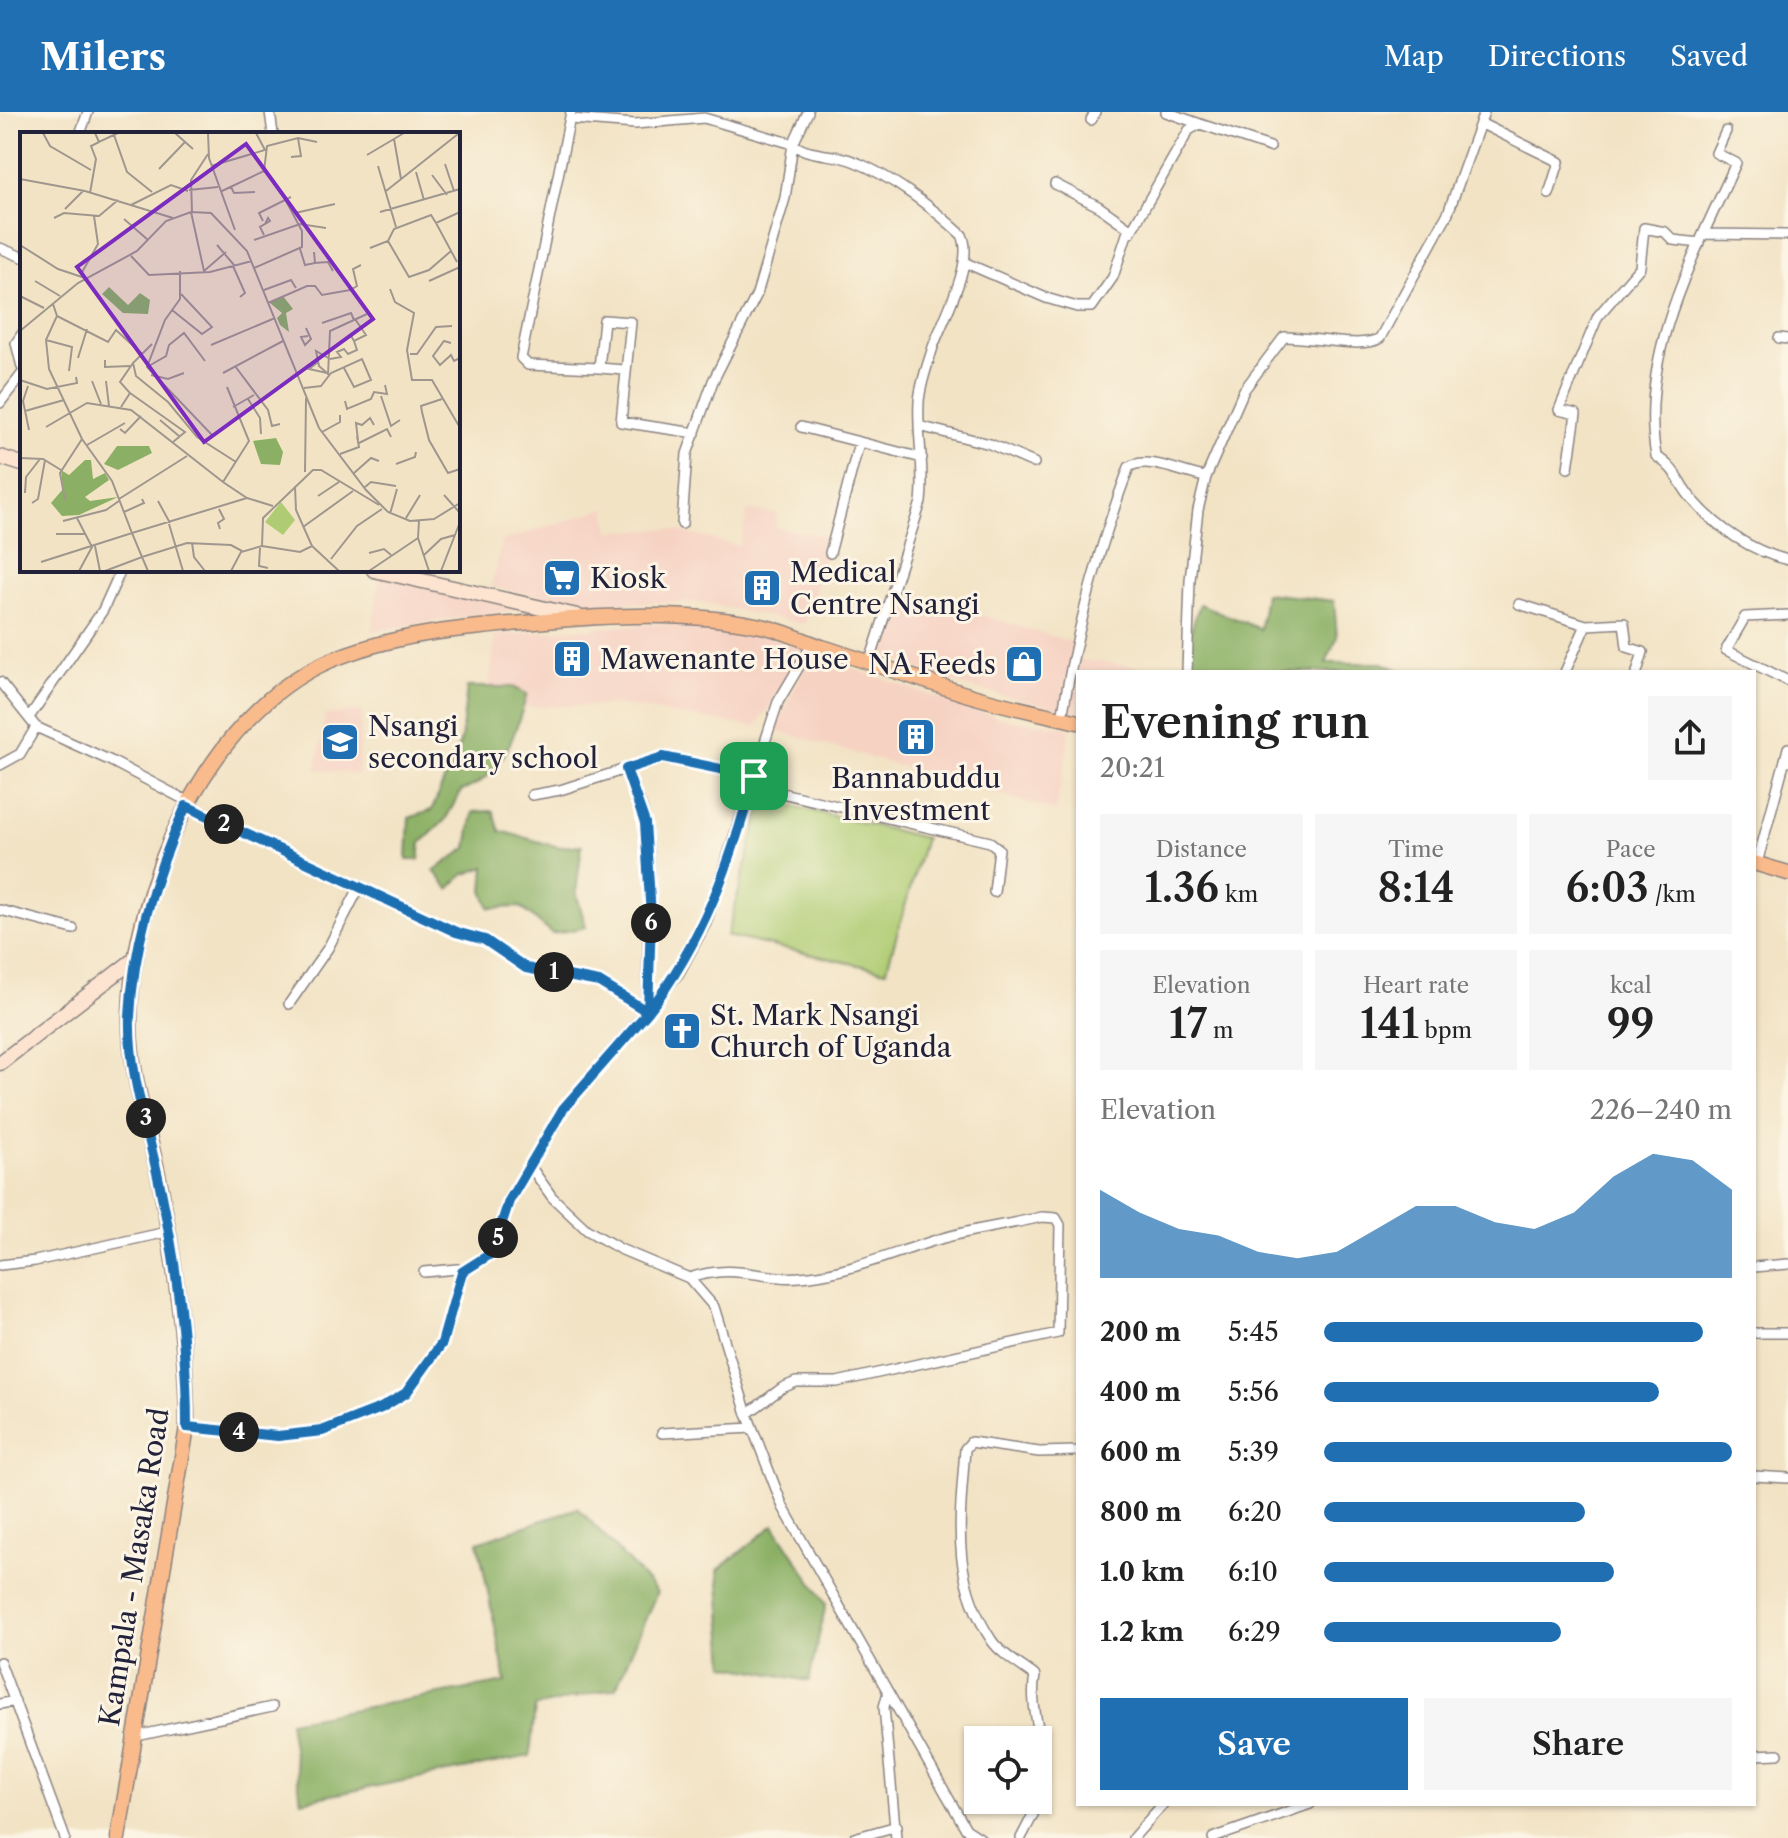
<!DOCTYPE html>
<meta charset="utf-8">
<style>
:root{--surface:#fff;--page:#f6f6f6;--text:#222;--muted:#767676;--accent:#1f6fb2}
body{margin:0;font-family:"Libre Caslon Text",serif;background:var(--page);color:var(--text);height:100vh;display:flex;flex-direction:column;font-size:30px;white-space:nowrap}
*{box-sizing:border-box;margin:0}
p{font-size:26px;color:var(--muted)}
.icon{flex:none;width:44px;height:44px;fill:none;stroke:currentColor;stroke-width:2;stroke-linecap:round;stroke-linejoin:round}
.map{position:relative;flex:1;overflow:hidden}
.details{position:absolute;left:1076px;top:558px;width:680px;height:1136px;display:flex;flex-direction:column;background:var(--surface);border-radius:0px;box-shadow:0 2px 6px #0004}
.details>*{flex:none}
.controls{position:absolute;left:964px;top:1614px;display:grid;gap:16px}
.controls a{display:grid;place-items:center;width:88px;height:88px;border-radius:0px;background:var(--surface);box-shadow:0 2px 6px #0004;font-size:40px}
.pin{position:absolute;display:grid;place-items:center;width:68px;height:68px;color:#fff;margin:-34px;border-radius:16px;box-shadow:0 4px 12px #0006}
.km{position:absolute;width:40px;height:40px;margin:-20px;border-radius:50%;background:#222;color:#fff;font-size:22px;line-height:40px;text-align:center}
.round{display:grid;place-items:center;flex:none;width:84px;height:84px;border-radius:0px;background:var(--page)}
.overview{display:flex;align-items:center;justify-content:space-between;height:136px;padding:0 24px}
h1{font-size:44px;font-weight:600;line-height:60px}
.stats{display:grid;grid-template-columns:repeat(3,1fr);gap:12px;height:136px;padding:8px 24px}
.stats div{display:grid;align-content:center;border-radius:0px;background:var(--page);text-align:center}
.stats b{font-size:40px;font-weight:600}
.stats small{font-size:22px;font-weight:400}
.stats p{font-size:22px}
.chart{height:224px;padding:16px 24px}
.chart p{display:flex;justify-content:space-between}
.chart svg{width:100%;height:144px;margin-top:8px;fill:var(--accent);opacity:.7}
.button{display:flex;gap:16px;margin-top:auto;padding:16px 24px}
.button a{flex:1;height:92px;border-radius:0px;background:var(--accent);color:#fff;font-size:32px;font-weight:600;line-height:92px;text-align:center}
.button a+a{background:var(--page);color:var(--text)}
ul{padding:0 24px;list-style:none;font-size:26px}
li{display:grid;grid-template-columns:128px 96px 1fr;align-items:center;height:60px}
li i{height:20px;border-radius:10px;background:var(--accent)}
header{display:flex;align-items:center;gap:48px;box-sizing:border-box;height:112px;padding:0 40px;background:var(--accent);color:#fff}
header strong{font-size:38px}
nav{display:flex;gap:44px;margin-inline-start:auto;font-size:28px}
.map>svg:first-child{display:block}
.built{fill:#f6d2c3}
.green{fill:#afcc73;stroke:#687757;stroke-width:2}
.forest{fill:#8bb065;stroke:#566950;stroke-width:2}
.lines{fill:none;stroke-linecap:round;stroke-linejoin:round}
.street-casing{stroke:#8a8280;stroke-width:12}
.secondary-casing{stroke:#8a8280;stroke-width:17}
.primary-casing{stroke:#8a8280;stroke-width:17}
.street{stroke:#fff;stroke-width:9}
.secondary{stroke:#fde4d1;stroke-width:14}
.primary{stroke:#fabb8c;stroke-width:14}
.route-casing{stroke:#fff;stroke-width:16}
.route{stroke:#1f6fb2;stroke-width:10}
.labels{text-anchor:middle;stroke-width:6;stroke-linejoin:round;paint-order:stroke}
.poi-label{font-size:28px;fill:#22223b;stroke:#fcf5e5;text-anchor:start}
.street-label{font-size:28px;fill:#22223b;stroke:#fcf5e5}
.inset-road{fill:none;stroke:#9f968e;stroke-width:2}
.view{fill:#7b2cbf;fill-opacity:0.15;stroke:#7b2cbf;stroke-width:4}
.inset-edge{fill:none;stroke:#22223b;stroke-width:4}
</style>
<header>
<strong>Milers</strong>
<nav><a>Map</a><a>Directions</a><a>Saved</a></nav>
</header>
<div class="map">
<svg width="1788" height="1726" viewBox="0 0 1788 1726">
<rect width="100%" height="100%" fill="#fcf5e5"/>
<filter id="ink" filterUnits="userSpaceOnUse"><feTurbulence type="fractalNoise" baseFrequency=".0125" numOctaves="2"/><feDisplacementMap in="SourceGraphic" scale="16" xChannelSelector="R" yChannelSelector="G"/><feConvolveMatrix kernelMatrix="1 2 1 2 8 2 1 2 1" color-interpolation-filters="sRGB"/></filter>
<filter id="wash" filterUnits="userSpaceOnUse"><feTurbulence type="fractalNoise" baseFrequency=".006" numOctaves="4" result="noise"/><feDisplacementMap in="SourceGraphic" scale="32" xChannelSelector="R" yChannelSelector="G"/><feGaussianBlur stdDeviation="1.8" result="paint"/><feColorMatrix in="noise" values="0 0 0 0 0 0 0 0 0 0 0 0 0 0 0 0 0 1.4 0 .05"/><feComposite in="paint" operator="in"/></filter>
<g filter="url(#wash)">
<rect width="100%" height="100%" fill="#f2e3c5"/>
<!-- built -->
<path class="built" d="M606 396 610 419 671 417 739 434 748 398 777 402 775 415 831 425 805 512 698 490 586 492 491 475 502 429Z
M380 464 527 496 372 519Z
M900 479 1075 531 1074 547 1182 560H1078V601L966 575 878 541Z
M681 510 759 522 808 538 755 615 618 593 523 595 524 580 489 575 495 523Z
M815 544 999 606 1071 616 1056 699 774 618 804 557Z
M362 599 358 663 316 657 325 603Z"/>
<!-- green -->
<path class="green" d="M763 687 925 726 886 859 727 824Z"/>
<!-- forest -->
<path class="forest" d="M1265 481 1334 489 1337 526 1326 551H1383L1403 560H1189L1186 531 1200 492 1260 517Z
M467 575H513L527 582C515 621 504 665 461 679L445 708 421 731 419 748H407L409 706 432 698 461 628Z
M493 699 500 719 559 735 582 733 576 781 586 815 552 822 521 795 490 796 483 779 485 755 463 763 449 777 434 759 467 736 473 700Z
M578 1396 657 1480 616 1576 535 1595 530 1644 301 1689 289 1609 506 1570 478 1430Z
M774 1413 826 1492 809 1569 725 1553 718 1458Z"/>
</g>
<g filter="url(#ink)">
<g class="lines">
<defs>
<path id="street" d="M270 0 273 22
M571 0 521 246 528 253 599 256
M1166 0 1200 12
M571 7 635 12 704 6 793 32C810 45 834 41 853 49 890 63 933 96 962 123 975 150 943 207 933 235 928 252 920 272 919 290 917 324 925 356 921 390L870 549
M1091 8 1095 0
M1482 12 1559 50 1549 82
M1726 19 1716 41 1736 51C1695 142 1638 242 1656 344 1678 358 1677 370 1692 387 1717 416 1751 439 1788 448
M80 22 88 0
M1130 121 1189 18 1200 12 1270 35
M1704 122 1788 123
M0 136 22 145
M966 151 1046 186 1077 195H1092L1113 165 1129 116 1098 94 1055 72
M22 222 16 231 22 255
M1779 226 1788 227
M624 258 599 256 604 208 631 210 621 310 695 321
M0 291 22 262
M919 314 990 332 1034 351
M801 315 922 346
M1568 356 1576 302 1559 298 1598 204 1640 155 1644 116 1665 120 1673 128 1700 131
M682 412 687 342 713 269 757 182 785 86 793 32 808 0
M830 441 859 331
M1519 492 1586 513 1624 511 1627 535 1643 540 1637 560
M1788 503 1745 505 1726 538 1788 569
M1187 560 1190 468 1198 398 1206 365 1244 278 1284 225C1308 224 1363 238 1380 226L1448 101 1484 0
M1565 560 1586 513
M0 570 36 615 111 649 189 690
M30 604 103 498 121 458
M1062 606C1076 519 1098 438 1129 355 1148 343 1184 362 1206 365
M1788 636 1785 648 1788 650
M0 653 20 642 36 615
M626 657C631 674 642 690 645 708 655 772 645 836 648 900
M752 674 990 730 999 737 994 780
M532 683 560 678 663 645 754 664
M186 694 456 820 485 828 526 856 599 870 648 900
M1757 751 1785 648
M0 798 73 817
M289 892 328 836 360 774
M530 1054 552 1085 587 1118 620 1137 689 1166 714 1195 747 1302 783 1395 966 1717 980 1726
M0 1153 35 1149 167 1120
M1754 1155 1788 1152
M424 1160 457 1157 462 1160
M689 1166C741 1149 762 1171 810 1164 853 1159 898 1139 940 1127 973 1117 1008 1113 1042 1105L1056 1106 1060 1113 1058 1221 837 1270H796L782 1276 747 1302
M1754 1221H1788
M187 1315 278 1324 322 1319 381 1296 406 1281 442 1231 462 1160 492 1141 509 1089 563 997 679 861 706 811 778 590 813 531
M662 1321 752 1316
M1754 1364 1788 1366
M0 1550 65 1726
M888 1580 884 1595 896 1726
M0 1592 15 1589
M132 1625 272 1595
M1754 1643 1778 1642
M854 1726 897 1714
M1021 1726C1030 1708 1042 1689 1044 1668 1047 1632 1028 1599 1035 1564 1022 1554 1001 1542 992 1529 950 1466 960 1407 965 1337L971 1330 1039 1340 1078 1339
M1133 1726 1163 1692
M1213 1726 1310 1692"/>
<path id="secondary" d="M0 345 22 352
M374 458 577 504
M0 951 136 846"/>
<path id="primary" d="M1754 751 1788 761
M118 1726 187 1315C187 1237 176 1159 162 1082 152 1025 129 965 130 907 131 779 206 602 329 549 395 521 464 516 535 510 608 503 688 499 761 514 782 518 802 528 822 535 866 549 909 564 953 578 994 592 1036 600 1078 610"/>
</defs>
<!-- street casing -->
<use href="#street" class="street-casing"/>
<!-- secondary casing -->
<use href="#secondary" class="secondary-casing"/>
<!-- primary casing -->
<use href="#primary" class="primary-casing"/>
<!-- street -->
<use href="#street" class="street"/>
<!-- secondary -->
<use href="#secondary" class="secondary"/>
<!-- primary -->
<use href="#primary" class="primary"/>
</g>
</g>
<g class="lines" filter="url(#ink)">
<defs>
<path id="route" d="M754 664C732 749 702 831 648 900L599 870 526 856 485 828 456 820 186 694C156 760 133 831 130 905 128 962 150 1023 161 1079 177 1156 187 1236 187 1315L278 1324 322 1319 381 1296 406 1281 442 1231 462 1160 492 1141 509 1089 563 997 648 900 651 804 645 711 626 657 663 645 754 664"/>
</defs>
<!-- route casing -->
<use href="#route" class="route-casing"/>
<!-- route -->
<use href="#route" class="route"/>
</g>
<!-- icons -->
<defs>
<symbol id="supermarket-square" viewBox="-11 -11 22 22"><rect x="-9" y="-9" width="18" height="18" rx="4" fill="#1f6fb2" stroke="#fcf5e5"/><path d="M-6-5.5h2.5l.6 2H6L4.5 2H-2.5L-4.4-4H-6ZM-1.5 3.2a1.3 1.3 0 1 0 .1 0ZM3 3.2a1.3 1.3 0 1 0 .1 0Z" fill="#fff"/></symbol>
<symbol id="building-square" viewBox="-11 -11 22 22"><rect x="-9" y="-9" width="18" height="18" rx="4" fill="#1f6fb2" stroke="#fcf5e5"/><path d="M-4-6H4V6H1V3H-1V6H-4ZM-2.5-4.3h1.7v1.8h-1.7ZM.8-4.3h1.7v1.8H.8ZM-2.5-1h1.7V.8h-1.7ZM.8-1h1.7V.8H.8Z" fill="#fff"/></symbol>
<symbol id="shop-square" viewBox="-11 -11 22 22"><rect x="-9" y="-9" width="18" height="18" rx="4" fill="#1f6fb2" stroke="#fcf5e5"/><path d="M-5-2.5h2.3a2.7 3.5 0 0 1 5.4 0H5L5.5 6h-11ZM-1.5-2.5h3a1.5 2.3 0 0 0-3 0Z" fill="#fff"/></symbol>
<symbol id="school-square" viewBox="-11 -11 22 22"><rect x="-9" y="-9" width="18" height="18" rx="4" fill="#1f6fb2" stroke="#fcf5e5"/><path d="M0-5L7-2L0 1L-7-2ZM-4 1L0 2.5L4 1V4Q0 6-4 4Z" fill="#fff"/></symbol>
<symbol id="church-square" viewBox="-11 -11 22 22"><rect x="-9" y="-9" width="18" height="18" rx="4" fill="#1f6fb2" stroke="#fcf5e5"/><path d="M-1.2-6h2.4v3.5h3.3v2.4h-3.3V6h-2.4V-.1h-3.3v-2.4h3.3Z" fill="#fff"/></symbol>
</defs>
<g fill-rule="evenodd">
<use href="#supermarket-square" x="540" y="444" width="44" height="44"/>
<use href="#building-square" x="740" y="454" width="44" height="44"/>
<use href="#building-square" x="550" y="525" width="44" height="44"/>
<use href="#shop-square" x="1002" y="530" width="44" height="44"/>
<use href="#building-square" x="894" y="603" width="44" height="44"/>
<use href="#school-square" x="318" y="608" width="44" height="44"/>
<use href="#church-square" x="660" y="897" width="44" height="44"/>
</g>
<g class="labels">
<!-- poi labels -->
<g class="poi-label">
<text x="790" y="470">Medical<tspan x="790" dy="32">Centre Nsangi</tspan></text>
<text x="590" y="476">Kiosk</text>
<text x="600" y="557">Mawenante House</text>
<text x="996" y="562" text-anchor="end">NA Feeds</text>
<text x="368" y="624">Nsangi<tspan x="368" dy="32">secondary school</tspan></text>
<text x="916" y="676" text-anchor="middle">Bannabuddu<tspan x="916" dy="32">Investment</tspan></text>
<text x="710" y="913">St. Mark Nsangi<tspan x="710" dy="32">Church of Uganda</tspan></text>
</g>
<!-- street labels -->
<g class="street-label">
<text transform="translate(134 1455) rotate(-81)" y="10">Kampala - Masaka Road</text>
</g>
</g>
<!-- overview -->
<g transform="translate(20 20)">
<rect width="440" height="440" fill="#f2e3c5"/>
<path d="M261 370 275 388 263 403 245 390Z" fill="#afcc73"/>
<path d="M89 155 108 173 120 161 130 168 128 182 103 181 82 162ZM263 164 273 177 266 181 269 200 260 193 257 186 262 181 250 171ZM256 306 263 320 260 333 241 332 233 309ZM97 314H129L132 321 98 338 84 332ZM65 328H71L73 347 85 341 89 348 65 365 70 369 98 365 59 383 42 384 31 371 43 357 41 338 49 343Z" fill="#8bb065"/>
<path class="inset-road" d="M23 1 30 14 71 38M75 1 79 10 98 1M155 1 173 17M188 1 189 26 215 98M94 3 107 40 132 60M374 7 381 47M347 23 384 1M271 25 281 24 278 6M425 32 434 59M191 34 245 18 236 1M358 34 376 95M139 37 165 10M396 40 404 68M412 43 427 63M0 47 65 59 153 86M211 55 214 61 235 60M169 58 198 55M202 59 244 39 247 14 278 6 297 10M366 59 438 2M70 61 76 27 71 14 79 10M111 73 151 53 168 59M45 77 63 59M171 80 184 139 206 120M172 80 171 48 188 22M360 80 440 57M275 81 315 72M34 86 44 81 79 84 98 68M104 87 128 108M243 89 239 81 271 65M244 103 240 95 250 89 248 86 245 92M234 108 280 92 306 96M368 109 389 145 409 138 431 119M0 113 38 137 65 146M197 113 214 133M350 116 368 109 374 97 411 83 416 91M280 117 285 133 295 131 294 120M111 124 129 143 190 140 232 129M437 130 416 91 440 80M294 131 308 130 313 139M213 134 225 161 220 165M234 136 282 115V99L266 69M160 139V167L145 188 127 235 192 303M61 142 78 112 74 84M15 149 40 164M409 149 440 135M370 157 375 170 394 181 387 218 392 248H412L439 294 440 308M244 158 271 148 276 156M0 164 24 176M248 171 287 154H295L302 163 330 158 337 154 333 137 341 133M33 172 37 184 26 208 29 237 62 307 92 349 112 401 227 366M152 178 182 202 192 195 161 162M37 184 88 210 96 198 122 222M302 191 331 181 334 188M286 196 291 207 285 213 281 205 288 204M0 199 58 151 117 119 146 89 171 80 191 81 227 119 299 296 346 358 368 380 390 389 414 387 440 371M330 202 334 209 346 203 335 187M26 208 52 215 49 239M431 211 424 209 413 224 420 233 431 223 434 229 440 226M132 212 113 231 116 244 148 270 177 305 216 330M191 213 255 186M390 222H397L416 195 432 194M58 226 67 197M310 227 321 225 317 220 324 217 328 222 337 218 334 209M85 228V235L110 234M298 230 289 237 307 241 299 234 296 219 310 227M215 234 248 278 252 294 260 292M127 235 146 224 149 213 164 201 185 229M203 241 263 209M131 243 148 247 164 241M308 243 310 199 347 182M0 248 27 257 57 251 56 245M72 249 81 272M86 249 89 274M8 254 3 269 9 298M207 255 229 309 203 350 227 366 253 374M284 256 301 254 311 241 342 227 351 248 334 255 324 236M110 261 165 300 153 310M361 264 371 294 380 288M228 267 240 286 241 302M422 267 401 274 402 280 409 308 428 341 440 337M325 269 327 277 351 267 354 260 367 262 365 253M101 275 110 261 100 250 113 231M213 275 234 263M5 279 44 268M140 288 159 304M26 295 67 271 111 278 203 350M100 297 105 301 121 284M302 300 320 290V283M338 308 336 291 342 293 350 286 354 293M339 311 367 297 371 305M67 313 105 291M320 322 339 315 337 304M0 326 23 327 41 338M376 332 395 325 396 320M285 340 286 266M334 341 351 326 359 329M275 354 276 378 292 414M345 355 351 350 376 354M5 361 6 345 20 327M424 363 440 381M298 364 319 350M99 367 167 324M45 368 40 341 62 307M138 369 150 391M12 371 18 367 25 328M199 377 204 387 198 391 200 397M104 380 124 371 122 367M370 382 377 357M57 386 72 415 59 439M386 386 400 363M43 389 86 378 99 369M149 392 163 439M283 395 333 359M36 402H65M398 406 409 439M172 411 174 425 185 439M75 414 80 439M242 414 280 420 292 414 319 439M240 416 239 434 248 436M349 421 364 417 371 423M403 424 421 407 435 403M311 427 337 394 362 377M21 430 112 401 122 425 167 411 211 413 222 419M85 439 122 425 128 439M211 439 221 420 242 414 243 386 293 338H301L359 373M349 439 398 406 399 389M421 439 440 390"/>
<path class="view" d="M226 12 353 187 184 310 57 135Z"/>
<rect width="440" height="440" class="inset-edge"/>
</g>
</svg>
<div class="controls">
<a><svg class="icon" aria-label="locate" viewBox="0 0 24 24"><circle cx="12" cy="12" r="6"/><path d="M12 2v4M12 18v4M2 12h4M18 12h4"/></svg></a>
</div>
<div class="pin" style="left:754px;top:664px;background:#1e9e55"><svg class="icon" aria-label="arrive" viewBox="0 0 24 24"><path d="M6 21V4h12l-3 4 3 4H6"/></svg></div>
<b class="km" style="left:554px;top:860px">1</b>
<b class="km" style="left:224px;top:712px">2</b>
<b class="km" style="left:146px;top:1006px">3</b>
<b class="km" style="left:239px;top:1320px">4</b>
<b class="km" style="left:498px;top:1126px">5</b>
<b class="km" style="left:651px;top:811px">6</b>
<section class="details">
<div class="overview"><div><h1>Evening run</h1><p>20:21</p></div><a class="round"><svg class="icon" aria-label="share" viewBox="0 0 24 24"><path d="M12 15V3M7 8l5-5 5 5M5 13v7h14v-7"/></svg></a></div>
<div class="stats">
<div><p>Distance</p><b>1.36<small> km</small></b></div>
<div><p>Time</p><b>8:14</b></div>
<div><p>Pace</p><b>6:03<small> /km</small></b></div>
</div>
<div class="stats">
<div><p>Elevation</p><b>17<small> m</small></b></div>
<div><p>Heart rate</p><b>141<small> bpm</small></b></div>
<div><p>kcal</p><b>99</b></div>
</div>
<div class="chart"><p><span>Elevation</span>226–240 m</p>
<svg viewBox="0 0 160 44" preserveAspectRatio="none"><path d="M0 44V17L10 24L20 29L30 31L40 36L50 38L60 36L70 29L80 22L90 22L100 27L110 29L120 24L130 13L140 6L150 8L160 17V44z"/></svg>
</div>
<ul>
<li><b>200 m</b>5:45<i style="width:93%"></i></li>
<li><b>400 m</b>5:56<i style="width:82%"></i></li>
<li><b>600 m</b>5:39<i style="width:100%"></i></li>
<li><b>800 m</b>6:20<i style="width:64%"></i></li>
<li><b>1.0 km</b>6:10<i style="width:71%"></i></li>
<li><b>1.2 km</b>6:29<i style="width:58%"></i></li>
</ul>
<div class="button"><a>Save</a><a>Share</a></div>
</section>
</div>
